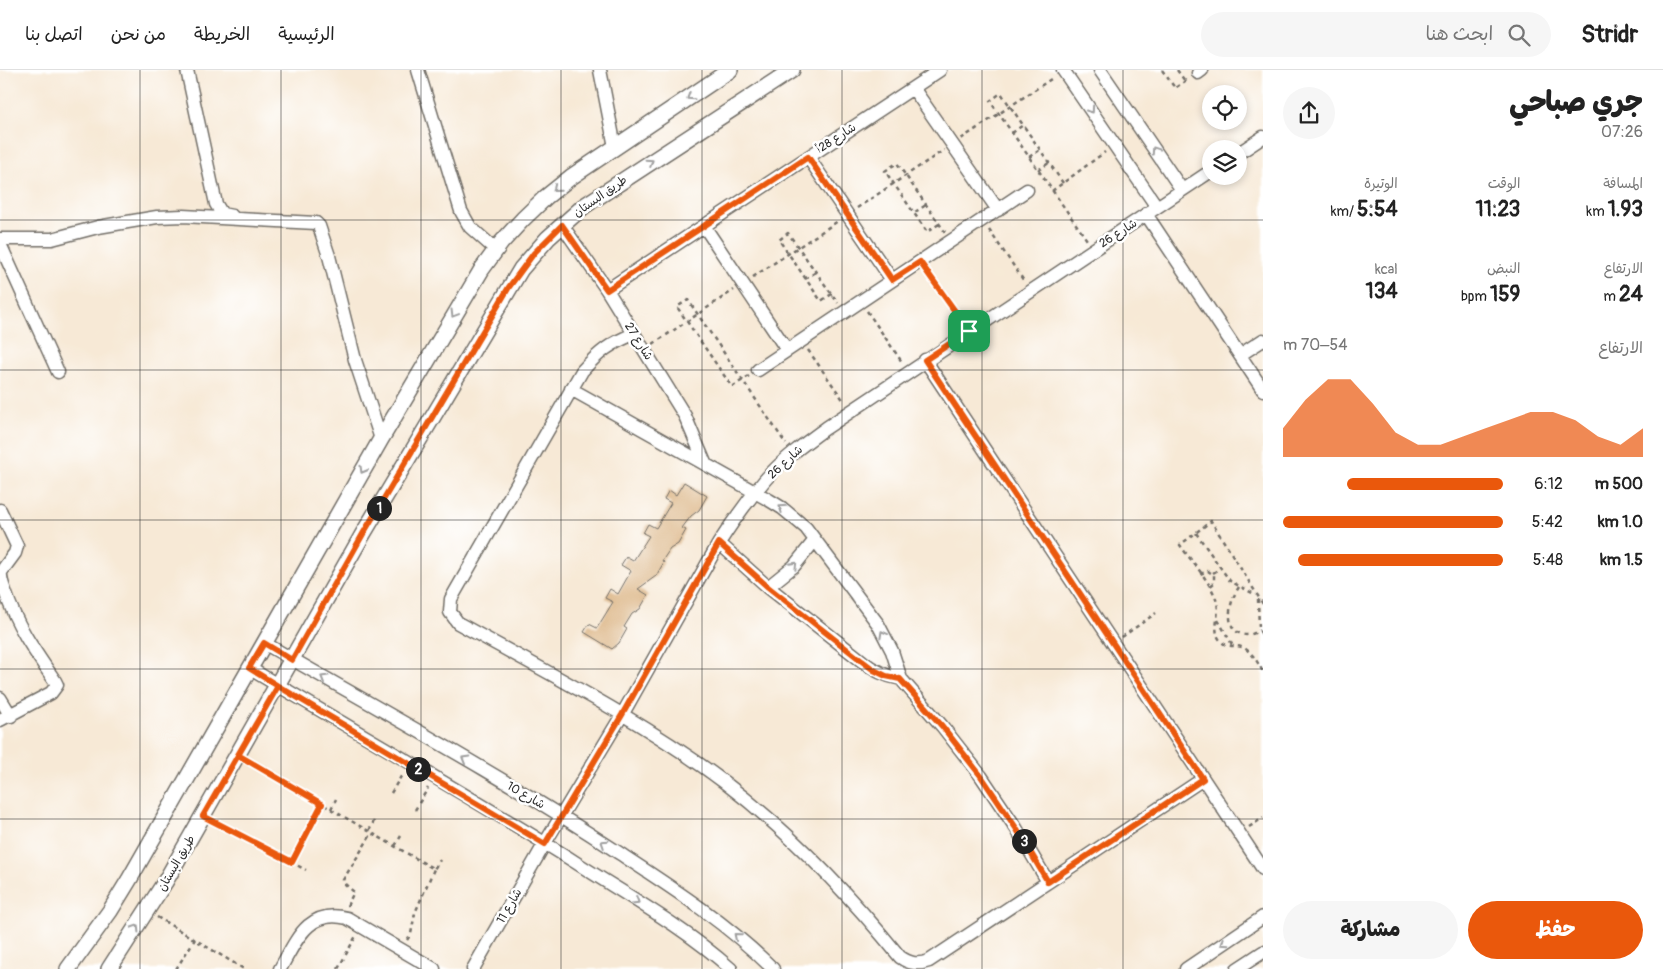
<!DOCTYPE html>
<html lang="ar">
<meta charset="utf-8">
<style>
:root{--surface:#fff;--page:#f6f6f6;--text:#222;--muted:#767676;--line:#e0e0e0;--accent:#ea580c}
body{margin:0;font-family:Pangolin,"Playpen Sans Arabic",sans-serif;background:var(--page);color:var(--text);direction:rtl;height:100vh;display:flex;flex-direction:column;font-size:19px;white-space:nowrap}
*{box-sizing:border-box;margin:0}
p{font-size:16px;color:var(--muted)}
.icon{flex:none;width:28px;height:28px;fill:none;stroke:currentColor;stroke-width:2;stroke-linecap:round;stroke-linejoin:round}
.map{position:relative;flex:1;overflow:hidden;direction:ltr}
.side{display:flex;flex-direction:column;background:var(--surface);width:400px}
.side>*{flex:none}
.fabs{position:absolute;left:1202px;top:15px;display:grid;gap:10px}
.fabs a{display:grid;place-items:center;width:45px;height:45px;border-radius:50%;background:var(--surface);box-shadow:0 2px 8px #0003;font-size:25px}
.pin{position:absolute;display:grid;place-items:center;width:42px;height:42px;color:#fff;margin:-21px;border-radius:10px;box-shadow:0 2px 8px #0006}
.km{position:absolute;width:25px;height:25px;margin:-12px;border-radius:50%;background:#222;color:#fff;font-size:14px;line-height:25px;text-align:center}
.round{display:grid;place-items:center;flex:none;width:52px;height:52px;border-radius:26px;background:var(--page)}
.headline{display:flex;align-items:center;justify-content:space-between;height:85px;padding:0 20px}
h1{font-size:28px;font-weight:800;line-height:38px}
.metrics{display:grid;grid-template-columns:repeat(3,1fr);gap:8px;height:85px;padding:5px 20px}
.metrics div{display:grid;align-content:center}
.metrics b{font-size:21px;font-weight:800}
.metrics small{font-size:14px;font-weight:400}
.metrics p{font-size:14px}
.chart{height:140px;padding:10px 20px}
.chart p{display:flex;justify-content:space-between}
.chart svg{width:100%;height:90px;margin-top:5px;fill:var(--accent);opacity:.7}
.cta{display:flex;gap:10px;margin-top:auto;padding:10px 20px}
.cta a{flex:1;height:58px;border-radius:30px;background:var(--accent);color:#fff;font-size:20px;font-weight:800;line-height:58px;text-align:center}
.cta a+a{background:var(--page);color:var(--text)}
ul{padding:0 20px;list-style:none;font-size:16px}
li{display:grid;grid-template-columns:80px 60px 1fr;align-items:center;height:38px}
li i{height:12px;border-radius:6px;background:var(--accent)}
header{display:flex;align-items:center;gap:30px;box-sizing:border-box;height:70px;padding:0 25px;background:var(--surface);border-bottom:1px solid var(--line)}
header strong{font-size:24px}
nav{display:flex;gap:28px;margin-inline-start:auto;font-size:18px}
.search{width:350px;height:45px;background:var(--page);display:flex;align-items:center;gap:12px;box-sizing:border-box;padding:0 18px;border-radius:28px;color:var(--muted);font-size:19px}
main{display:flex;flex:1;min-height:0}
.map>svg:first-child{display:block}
.building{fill:#deba8d}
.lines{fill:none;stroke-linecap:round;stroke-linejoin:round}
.minor-casing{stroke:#726e67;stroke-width:15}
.major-casing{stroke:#726e67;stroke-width:18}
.path{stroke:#726e67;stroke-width:2.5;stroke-dasharray:4 4;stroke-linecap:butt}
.minor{stroke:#fff;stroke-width:12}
.major{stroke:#fff;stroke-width:15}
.oneway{stroke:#a0a0a0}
.route-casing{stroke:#fff;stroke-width:10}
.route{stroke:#ea580c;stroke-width:6}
.grid{fill:none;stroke:#2b2b2b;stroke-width:1;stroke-opacity:0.55}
.labels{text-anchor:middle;stroke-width:5;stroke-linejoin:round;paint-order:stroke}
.street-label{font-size:12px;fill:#2b2b2b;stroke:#fff}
</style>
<header>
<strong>Stridr</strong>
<div class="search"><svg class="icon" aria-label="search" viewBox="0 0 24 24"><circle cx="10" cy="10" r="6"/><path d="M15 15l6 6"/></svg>ابحث هنا</div>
<nav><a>الرئيسية</a><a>الخريطة</a><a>من نحن</a><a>اتصل بنا</a></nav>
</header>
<main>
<section class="side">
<div class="headline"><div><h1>جري صباحي</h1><p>07:26</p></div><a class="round"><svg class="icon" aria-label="share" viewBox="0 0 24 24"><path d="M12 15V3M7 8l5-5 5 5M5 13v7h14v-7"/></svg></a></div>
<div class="metrics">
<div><p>المسافة</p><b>1.93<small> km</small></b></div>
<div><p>الوقت</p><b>11:23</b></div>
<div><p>الوتيرة</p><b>5:54<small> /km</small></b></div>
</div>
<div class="metrics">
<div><p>الارتفاع</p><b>24<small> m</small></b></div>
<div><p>النبض</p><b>159<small> bpm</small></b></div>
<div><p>kcal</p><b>134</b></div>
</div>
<div class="chart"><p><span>الارتفاع</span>54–70 m</p>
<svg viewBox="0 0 160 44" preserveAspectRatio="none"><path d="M0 44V30L10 16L20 6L30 6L40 18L50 32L60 38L70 38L80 34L90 30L100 26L110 22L120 22L130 26L140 34L150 38L160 30V44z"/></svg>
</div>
<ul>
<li><b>500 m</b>6:12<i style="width:71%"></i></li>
<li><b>1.0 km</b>5:42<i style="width:100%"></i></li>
<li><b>1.5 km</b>5:48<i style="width:93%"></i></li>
</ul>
<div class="cta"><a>حفظ</a><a>مشاركة</a></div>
</section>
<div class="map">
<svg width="1263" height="899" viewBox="0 0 1263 899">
<rect width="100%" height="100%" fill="#fff"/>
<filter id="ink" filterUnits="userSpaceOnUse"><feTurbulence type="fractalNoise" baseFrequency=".02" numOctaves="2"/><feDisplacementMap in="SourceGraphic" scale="10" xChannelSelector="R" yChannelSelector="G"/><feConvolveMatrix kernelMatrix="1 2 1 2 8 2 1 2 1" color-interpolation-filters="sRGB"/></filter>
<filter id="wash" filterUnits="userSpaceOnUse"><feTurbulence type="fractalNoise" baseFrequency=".0096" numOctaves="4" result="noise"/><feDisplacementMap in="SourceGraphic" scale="20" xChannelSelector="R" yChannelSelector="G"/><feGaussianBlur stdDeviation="1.12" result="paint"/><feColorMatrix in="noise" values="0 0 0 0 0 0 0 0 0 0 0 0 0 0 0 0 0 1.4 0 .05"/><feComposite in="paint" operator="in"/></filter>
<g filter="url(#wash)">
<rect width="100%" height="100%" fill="#f7e9d6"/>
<g id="blocks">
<!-- building -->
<path class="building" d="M684 412 707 426 699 440 691 446 682 458 686 460 678 474 670 479 662 491 664 492 656 506 638 519 648 525 640 539 632 544 624 557 627 559 619 573 612 579 584 562 589 554 597 558 613 532 605 528 610 519 618 524 631 501 621 495 626 487 633 491 649 466 643 463 648 454 656 458 671 433 664 429 669 420 676 425Z"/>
</g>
</g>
<g filter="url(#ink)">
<use href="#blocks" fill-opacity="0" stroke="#726e67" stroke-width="1"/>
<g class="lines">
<defs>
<path id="minor" d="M187 0 216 134 222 144 232 146
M418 0 461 141 470 157 496 180
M600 0 615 77
M1063 0 1157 137
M1100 0 1182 120
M1198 3 1202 0
M913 18 998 140
M1239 83 1263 67
M808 87 892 210
M1146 144 1263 320
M562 155 607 220 685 346 705 393
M704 156 787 280
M0 169H52L98 157 157 147 183 146 316 153 319 156 329 186 355 290 381 369
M0 174 58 302
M607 220 940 0
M634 264C611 273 599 282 582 301L451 529 450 542 458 553C548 603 642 650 724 712 790 762 847 822 900 887 910 894 918 895 929 891L1203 709
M1240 285 1263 270
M925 290 1263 799
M758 300 1027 120
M571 319 769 430 782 438 806 458 878 554 892 581 901 609 942 656 981 706 1016 758 1048 812
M0 440 17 476 15 483 1 502C0 509 3 515 5 521 16 555 35 582 55 611L57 615 51 623 0 650
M719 473 768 517 862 591C874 601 885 606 901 609
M768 517 794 496 815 470
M264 573C382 641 502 706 616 781 671 817 726 852 773 899
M249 598C358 663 468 725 575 792 628 826 684 857 731 899
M0 628 11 646
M280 899C296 871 308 838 347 848L434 899
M473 899 545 773 622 645 719 473C733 451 748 430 765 410 782 390 804 374 826 358L1211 101
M1186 899 1263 847
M1237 899 1263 882"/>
<path id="major" d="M68 899 110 841 129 810 381 369 482 199 501 173 523 149 546 127 571 107 730 0
M109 899 165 812 363 464 521 199 548 168 584 136 792 0"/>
</defs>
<!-- minor casing -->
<use href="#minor" class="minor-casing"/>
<!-- major casing -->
<use href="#major" class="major-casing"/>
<!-- path -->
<path class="path" d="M1162 0 1175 18 1188 9
M1177 0 1185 11
M1012 63 1023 55
M961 69 1054 7
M1029 87 1040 80
M1038 100 1049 93
M1063 113 1001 23 990 31 1087 170
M1052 121 1105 82
M857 138 944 80
M915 142 926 135
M939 154 927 162 885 101 897 93 945 162
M989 160 1024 211
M927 201 962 252
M753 207 838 151
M805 209 816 202
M832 224 821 231 779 170 788 163 838 233
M867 241 902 292
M653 274 734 220
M808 280 844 331
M749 306 732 317 677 237 688 230 786 374
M1196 463 1230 511 1256 525
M1213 503 1221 498
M1200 504 1208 501 1214 505V513L1209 517
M1239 517C1233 526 1229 537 1230 548 1231 564 1247 570 1259 560
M1258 529 1259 560 1263 566
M1263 534 1211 451 1180 475C1191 491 1213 514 1217 533 1220 545 1212 561 1220 570 1226 579 1236 574 1244 578 1253 583 1258 593 1263 602
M1218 550 1233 576
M1122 567 1156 543
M248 691 434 799 440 790
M391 723 403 703
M331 739 336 729
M415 740 428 718
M213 751 306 800
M1249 757 1263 748
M369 761 374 751
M395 776 401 766
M292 792 322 734
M347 836 354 822 345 814 343 810 372 763
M157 847 244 899
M407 870 411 864 415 843 434 799
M176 899 195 869
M338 899 356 866"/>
<!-- minor -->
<use href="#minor" class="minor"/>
<!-- major -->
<use href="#major" class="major"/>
</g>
<!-- one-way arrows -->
<defs><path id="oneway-chevron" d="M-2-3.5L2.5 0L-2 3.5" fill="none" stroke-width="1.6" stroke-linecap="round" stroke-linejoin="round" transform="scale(1.25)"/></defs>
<g class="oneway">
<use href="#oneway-chevron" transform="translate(690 27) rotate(147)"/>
<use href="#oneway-chevron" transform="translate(1091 40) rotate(55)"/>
<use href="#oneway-chevron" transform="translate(1155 80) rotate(-124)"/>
<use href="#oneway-chevron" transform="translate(650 92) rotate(-33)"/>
<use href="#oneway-chevron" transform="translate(556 119) rotate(141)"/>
<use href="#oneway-chevron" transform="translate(454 244) rotate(121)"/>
<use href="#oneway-chevron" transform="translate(363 400) rotate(120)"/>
<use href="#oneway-chevron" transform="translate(782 438) rotate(-146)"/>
<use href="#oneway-chevron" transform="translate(794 495) rotate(-45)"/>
<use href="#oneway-chevron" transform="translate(883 564) rotate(-119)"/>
<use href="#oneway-chevron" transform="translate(324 608) rotate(-150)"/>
<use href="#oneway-chevron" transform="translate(465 689) rotate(-150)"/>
<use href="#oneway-chevron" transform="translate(604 773) rotate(-147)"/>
<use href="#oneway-chevron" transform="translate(636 831) rotate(32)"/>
<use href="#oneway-chevron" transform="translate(136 858) rotate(-58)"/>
<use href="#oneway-chevron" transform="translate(737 866) rotate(-140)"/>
<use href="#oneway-chevron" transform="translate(1224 873) rotate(146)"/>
</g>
</g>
<g class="lines" filter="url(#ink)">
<defs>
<path id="route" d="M969 261 920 192 892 210 808 87 607 220 562 155 534 183 509 217 363 464 292 590 264 573 249 598 278 616 238 685 322 734 292 792 203 746 278 616 545 774 622 645 719 473 768 517 862 591 874 600 886 606 900 609 942 656 981 706 1016 758 1048 812 1203 709 925 290 969 261"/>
</defs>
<!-- route casing -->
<use href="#route" class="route-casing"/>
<!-- route -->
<use href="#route" class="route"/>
</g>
<!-- grid -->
<path class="grid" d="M140 0V899M281 0V899M421 0V899M561 0V899M702 0V899M842 0V899M982 0V899M1123 0V899M0 150H1263M0 300H1263M0 450H1263M0 599H1263M0 749H1263"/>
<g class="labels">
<!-- street labels -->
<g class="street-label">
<text transform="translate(836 68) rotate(-33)" y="4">شارع 28أ</text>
<text transform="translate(600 126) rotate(-35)" y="4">طريق البستان</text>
<text transform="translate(1118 163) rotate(-33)" y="4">شارع 26</text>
<text transform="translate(639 271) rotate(58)" y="4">شارع 27</text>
<text transform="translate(785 392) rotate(-43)" y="4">شارع 26</text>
<text transform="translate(526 725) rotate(30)" y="4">شارع 10</text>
<text transform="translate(176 793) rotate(-60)" y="4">طريق البستان</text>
<text transform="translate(509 836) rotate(-60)" y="4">شارع 11</text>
</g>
</g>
</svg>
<div class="fabs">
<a><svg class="icon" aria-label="locate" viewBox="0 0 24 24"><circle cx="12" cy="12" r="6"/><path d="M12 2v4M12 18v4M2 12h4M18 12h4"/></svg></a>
<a><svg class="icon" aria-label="layers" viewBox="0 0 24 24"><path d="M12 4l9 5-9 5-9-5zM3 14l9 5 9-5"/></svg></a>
</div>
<div class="pin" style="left:969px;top:261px;background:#1e9e55"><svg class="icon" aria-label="arrive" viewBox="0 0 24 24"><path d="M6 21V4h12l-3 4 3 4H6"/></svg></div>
<b class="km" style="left:379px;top:438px">1</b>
<b class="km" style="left:418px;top:699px">2</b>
<b class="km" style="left:1024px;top:771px">3</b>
</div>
</main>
